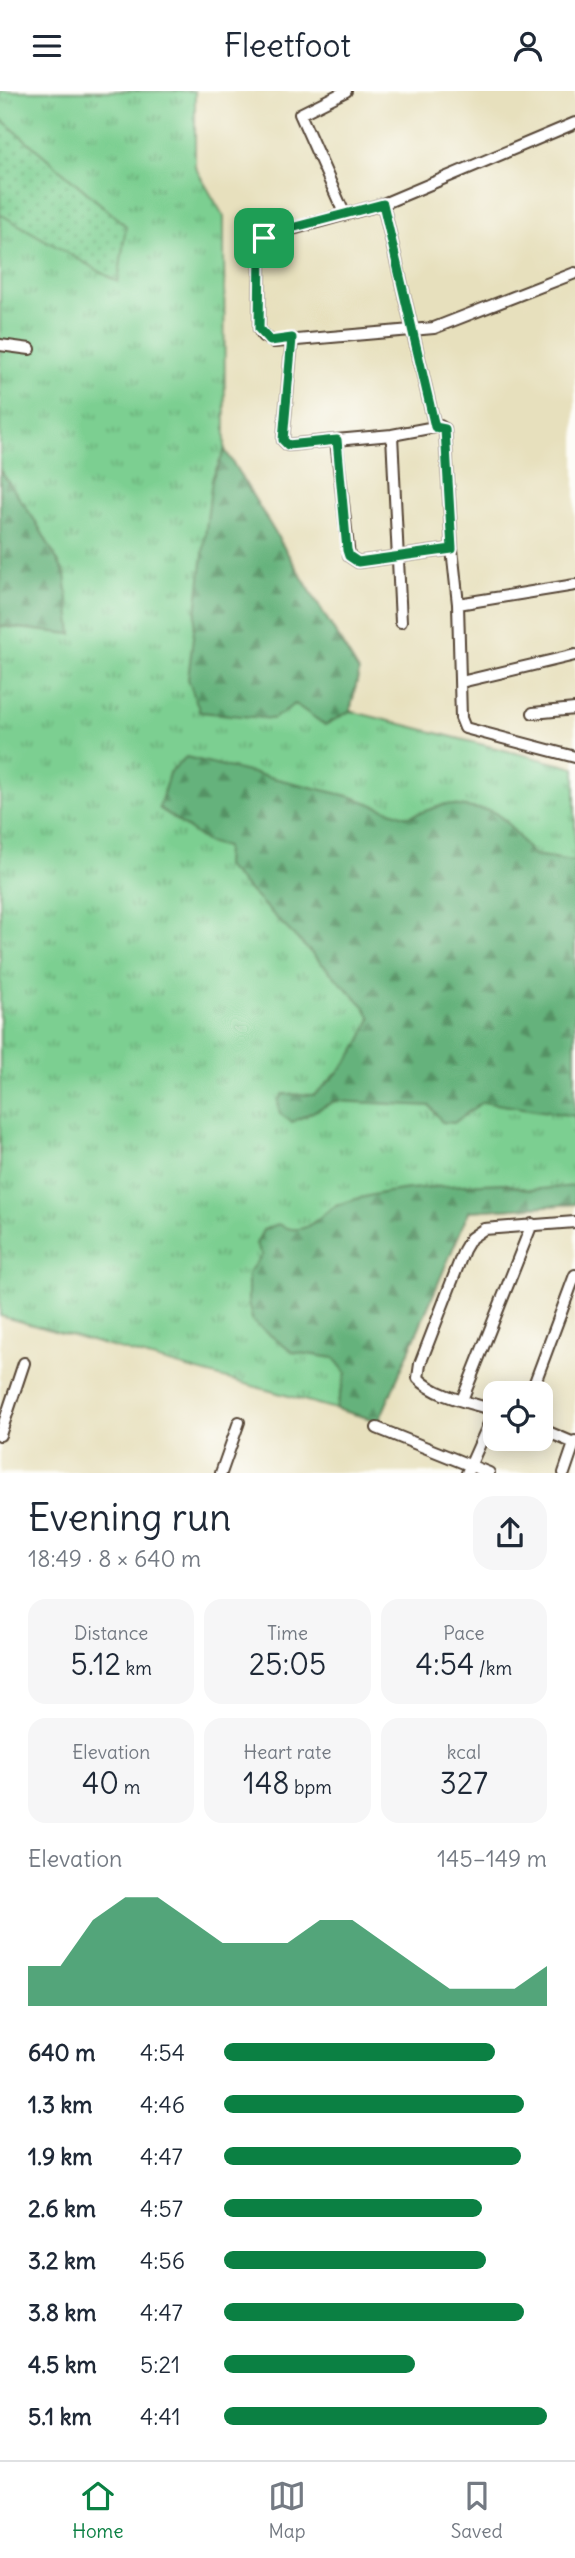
<!DOCTYPE html>
<meta charset="utf-8">
<style>
:root{--surface:#fff;--page:#f6f6f7;--text:#1f2937;--muted:#747a83;--line:#e0e1e3;--accent:#0b8043}
body{margin:0;font-family:Delius,sans-serif;background:var(--page);color:var(--text);height:100vh;display:flex;flex-direction:column;font-size:26px;white-space:nowrap}
*{box-sizing:border-box;margin:0}
p{font-size:23px;color:var(--muted)}
.icon{flex:none;width:38px;height:38px;fill:none;stroke:currentColor;stroke-width:2;stroke-linecap:round;stroke-linejoin:round}
.map{position:relative;height:1382px;overflow:hidden}
.panel{display:flex;flex-direction:column;background:var(--surface);flex:1}
.panel>*{flex:none}
.tools{position:absolute;left:483px;top:1290px;display:grid;gap:14px}
.tools a{display:grid;place-items:center;width:70px;height:70px;border-radius:14px;background:var(--surface);box-shadow:0 4px 18px #0003;font-size:35px}
.pin{position:absolute;display:grid;place-items:center;width:60px;height:60px;color:#fff;margin:-30px;border-radius:14px;box-shadow:0 4px 10px #0006}
.round{display:grid;place-items:center;flex:none;width:74px;height:74px;border-radius:21px;background:var(--page)}
.headline{display:flex;align-items:center;justify-content:space-between;height:119px;padding:0 28px}
h1{font-size:38px;font-weight:600;line-height:52px}
.figures{display:grid;grid-template-columns:repeat(3,1fr);gap:10px;height:119px;padding:7px 28px}
.figures div{display:grid;align-content:center;border-radius:18px;background:var(--page);text-align:center}
.figures b{font-size:30px;font-weight:600}
.figures small{font-size:19px;font-weight:400}
.figures p{font-size:19px}
.chart{height:196px;padding:14px 28px}
.chart p{display:flex;justify-content:space-between}
.chart svg{width:100%;height:126px;margin-top:7px;fill:var(--accent);opacity:.7}
ul{padding:0 28px;list-style:none;font-size:23px}
li{display:grid;grid-template-columns:112px 84px 1fr;align-items:center;height:52px}
li i{height:18px;border-radius:9px;background:var(--accent)}
header{display:flex;justify-content:space-between;align-items:center;height:91px;padding:0 28px;background:var(--surface);font-size:32px;font-weight:600}
.tab-bar{display:flex;justify-content:space-around;align-items:center;height:98px;border-top:2px solid var(--line);background:var(--surface);font-size:19px;color:var(--muted)}
.tab-bar a{display:grid;justify-items:center;gap:4px}
.tab-bar .active{color:var(--accent)}
.map>svg:first-child{display:block}
.grass{fill:url(#grass-tufts);stroke:#5c7c58;stroke-width:2}
.forest{fill:url(#forest-firs);stroke:#506e4c;stroke-width:2}
.park{fill:url(#park-dots);stroke:#5c7c58;stroke-width:2}
.lines{fill:none;stroke-linecap:round;stroke-linejoin:round}
.minor-casing{stroke:#554536;stroke-width:14}
.minor{stroke:#fff;stroke-width:10}
.route-casing{stroke:#fff;stroke-width:14}
.route{stroke:#0b8043;stroke-width:9}
</style>
<header><svg class="icon" aria-label="menu" viewBox="0 0 24 24"><path d="M4 6h16M4 12h16M4 18h16"/></svg>Fleetfoot<svg class="icon" aria-label="person" viewBox="0 0 24 24"><circle cx="12" cy="8" r="4"/><path d="M4 21q1-7 8-7t8 7"/></svg></header>
<div class="map">
<svg width="575" height="1382" viewBox="0 0 575 1382">
<defs>
<pattern id="grass-tufts" width="24" height="20" patternUnits="userSpaceOnUse" patternTransform="scale(1.75)"><rect width="24" height="20" fill="#7ccf91"/><path d="M3 7l-1-3M5 7V3M7 7l1-3M15 17l-1-3M17 17v-4M19 17l1-3" fill="none" stroke="#67a876"/></pattern>
<pattern id="forest-firs" width="22" height="20" patternUnits="userSpaceOnUse" patternTransform="scale(1.75)"><rect width="22" height="20" fill="#65b27b"/><path d="M5 1l3.5 6h-7zM16 11l3.5 6h-7z" fill="#549164"/></pattern>
<pattern id="park-dots" width="8" height="8" patternUnits="userSpaceOnUse" patternTransform="scale(1.75)"><rect width="8" height="8" fill="#7ccf91"/><path d="M2 2h.1M6 6h.1" fill="none" stroke="#67a876" stroke-width="1.8" stroke-linecap="round"/></pattern>
</defs>
<rect width="100%" height="100%" fill="#fdfcf7"/>
<filter id="ink" filterUnits="userSpaceOnUse"><feTurbulence type="fractalNoise" baseFrequency=".0143" numOctaves="2"/><feDisplacementMap in="SourceGraphic" scale="14" xChannelSelector="R" yChannelSelector="G"/><feConvolveMatrix kernelMatrix="1 2 1 2 8 2 1 2 1" color-interpolation-filters="sRGB"/></filter>
<filter id="wash" filterUnits="userSpaceOnUse"><feTurbulence type="fractalNoise" baseFrequency=".00686" numOctaves="4" result="noise"/><feDisplacementMap in="SourceGraphic" scale="28" xChannelSelector="R" yChannelSelector="G"/><feGaussianBlur stdDeviation="1.57" result="paint"/><feColorMatrix in="noise" values="0 0 0 0 0 0 0 0 0 0 0 0 0 0 0 0 0 1.4 0 .05"/><feComposite in="paint" operator="in"/></filter>
<g filter="url(#wash)">
<rect width="100%" height="100%" fill="#e7e0bd"/>
<!-- grass -->
<path class="grass" d="M0 0H195V76L224 126 225 359 359 581 350 620 575 677V1113L469 1120 379 1330 0 1225Z"/>
<!-- forest -->
<path class="forest" d="M225 359 359 581 350 620 325 634 295 613 273 628 200 621 188 588 212 388Z
M0 379 36 431 65 483 72 543 0 535Z
M186 666 352 706 407 726 446 713 492 720 506 730 533 764 575 770V1025L482 1011 454 1032 442 1031 430 1015 335 1010 292 1031 280 1023 278 1010 283 1003 314 1004C341 981 358 961 371 927L364 915 225 775 226 756 207 751 159 717 169 682Z
M503 1092 529 1099 575 1095V1113L469 1120 379 1330 336 1318 346 1282 334 1267 292 1261 253 1231 248 1212V1182L262 1164 256 1153 263 1139 278 1133C308 1150 318 1121 340 1113 393 1095 448 1095 503 1092Z"/>
<!-- park -->
<path class="park" d="M0 27 126 135 118 191 0 123Z"/>
</g>
<g filter="url(#ink)">
<g class="lines">
<defs>
<path id="minor" d="M575 32 383 113 267 145 260 158 259 238 263 245 274 251 434 237 575 182
M383 113 435 336
M344 122 300 23 346 0
M292 248 283 349 288 354 336 349 349 465 358 471 452 458 458 513 575 494
M0 254 30 258
M392 344 401 531
M336 349 392 344 440 335 445 338 452 458
M458 513 461 627 465 637 575 666
M461 591 575 564
M533 622 575 618
M531 1302 575 1184
M462 1309 532 1133
M494 1319C471 1312 434 1305 418 1287L420 1273 464 1159 471 1147 484 1138 575 1131
M377 1337 489 1382
M541 1338 574 1352
M0 1344 24 1272
M221 1382 239 1331
M467 1382 495 1319
M564 1382 575 1350"/>
</defs>
<!-- minor casing -->
<use href="#minor" class="minor-casing"/>
<!-- minor -->
<use href="#minor" class="minor"/>
</g>
</g>
<g class="lines" filter="url(#ink)">
<defs>
<path id="route" d="M383 113 435 336 445 338 452 458 358 471 349 465 347 459 337 349 288 354 283 349 292 247 270 250 259 238 260 158 264 147 272 142Z"/>
</defs>
<!-- route casing -->
<use href="#route" class="route-casing"/>
<!-- route -->
<use href="#route" class="route"/>
</g>
</svg>
<div class="tools">
<a><svg class="icon" aria-label="locate" viewBox="0 0 24 24"><circle cx="12" cy="12" r="6"/><path d="M12 2v4M12 18v4M2 12h4M18 12h4"/></svg></a>
</div>
<div class="pin" style="left:264px;top:147px;background:#1e9e55"><svg class="icon" aria-label="arrive" viewBox="0 0 24 24"><path d="M6 21V4h12l-3 4 3 4H6"/></svg></div>
</div>
<section class="panel">
<div class="headline"><div><h1>Evening run</h1><p>18:49 · 8 × 640 m</p></div><a class="round"><svg class="icon" aria-label="share" viewBox="0 0 24 24"><path d="M12 15V3M7 8l5-5 5 5M5 13v7h14v-7"/></svg></a></div>
<div class="figures">
<div><p>Distance</p><b>5.12<small> km</small></b></div>
<div><p>Time</p><b>25:05</b></div>
<div><p>Pace</p><b>4:54<small> /km</small></b></div>
</div>
<div class="figures">
<div><p>Elevation</p><b>40<small> m</small></b></div>
<div><p>Heart rate</p><b>148<small> bpm</small></b></div>
<div><p>kcal</p><b>327</b></div>
</div>
<div class="chart"><p><span>Elevation</span>145–149 m</p>
<svg viewBox="0 0 160 44" preserveAspectRatio="none"><path d="M0 44V30L10 30L20 14L30 6L40 6L50 14L60 22L70 22L80 22L90 14L100 14L110 22L120 30L130 38L140 38L150 38L160 30V44z"/></svg>
</div>
<ul>
<li><b>640 m</b>4:54<i style="width:84%"></i></li>
<li><b>1.3 km</b>4:46<i style="width:93%"></i></li>
<li><b>1.9 km</b>4:47<i style="width:92%"></i></li>
<li><b>2.6 km</b>4:57<i style="width:80%"></i></li>
<li><b>3.2 km</b>4:56<i style="width:81%"></i></li>
<li><b>3.8 km</b>4:47<i style="width:93%"></i></li>
<li><b>4.5 km</b>5:21<i style="width:59%"></i></li>
<li><b>5.1 km</b>4:41<i style="width:100%"></i></li>
</ul>
</section>
<nav class="tab-bar">
<a class="active"><svg class="icon" aria-label="home" viewBox="0 0 24 24"><path d="M3 11l9-7 9 7M6 9v11h12V9"/></svg>Home</a>
<a><svg class="icon" aria-label="map" viewBox="0 0 24 24"><path d="M3 6l6-2 6 2 6-2v14l-6 2-6-2-6 2zM9 4v14M15 6v14"/></svg>Map</a>
<a><svg class="icon" aria-label="saved" viewBox="0 0 24 24"><path d="M7 4h10v16l-5-4-5 4z"/></svg>Saved</a>
</nav>
